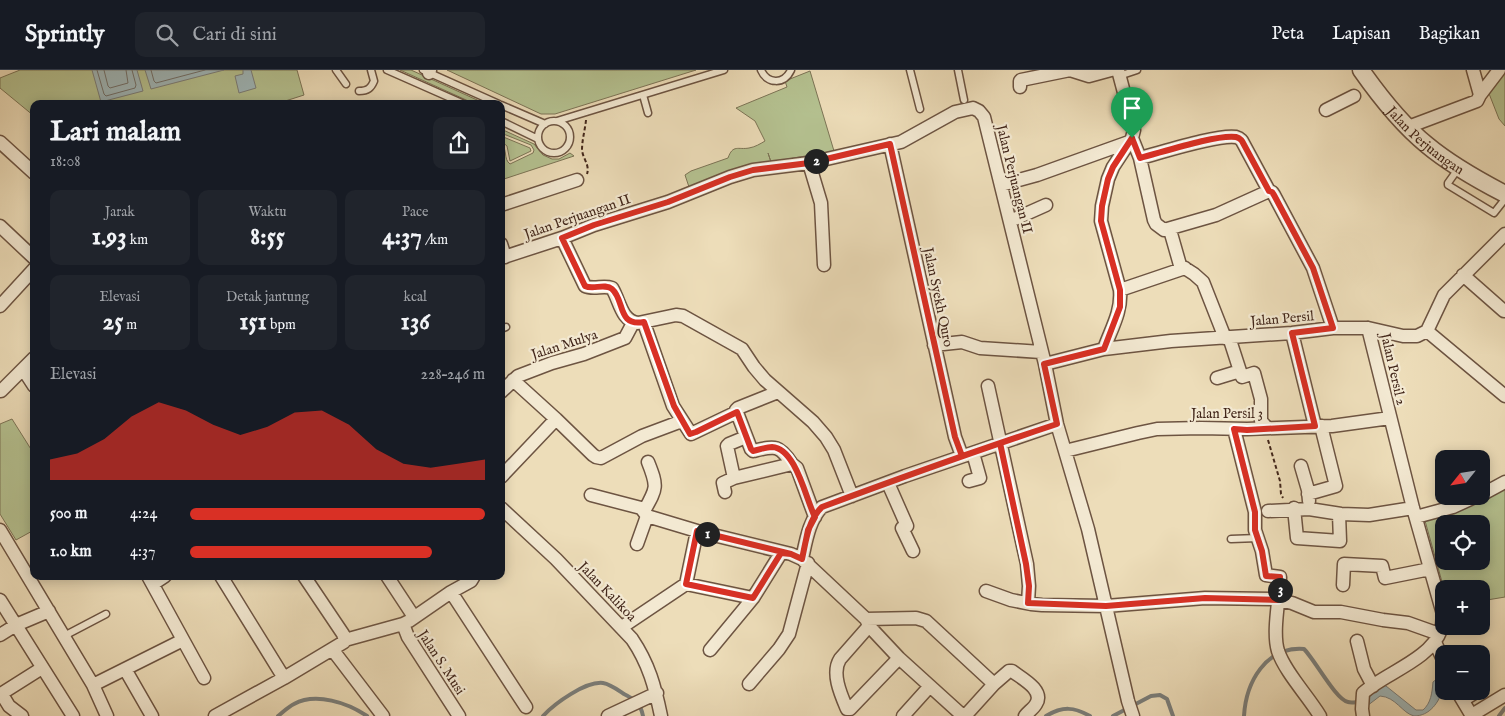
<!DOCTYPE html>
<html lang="id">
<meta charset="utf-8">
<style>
:root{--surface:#171b24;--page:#20242c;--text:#f1f3f6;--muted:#9ea1a6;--line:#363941;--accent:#d93025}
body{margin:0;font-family:"IM FELL English",serif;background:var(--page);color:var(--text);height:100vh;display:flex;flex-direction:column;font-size:19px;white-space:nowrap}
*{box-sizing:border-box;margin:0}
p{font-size:16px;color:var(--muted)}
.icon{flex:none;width:28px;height:28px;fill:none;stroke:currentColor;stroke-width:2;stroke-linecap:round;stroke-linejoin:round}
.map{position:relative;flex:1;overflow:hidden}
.details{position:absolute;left:30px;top:30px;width:475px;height:480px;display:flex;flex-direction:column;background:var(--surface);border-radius:10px;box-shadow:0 2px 12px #0003}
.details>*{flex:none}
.needle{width:32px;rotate:240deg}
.controls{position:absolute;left:1435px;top:380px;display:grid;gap:10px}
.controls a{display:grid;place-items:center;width:55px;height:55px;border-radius:10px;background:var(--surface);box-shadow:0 2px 12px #0003;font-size:25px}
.pin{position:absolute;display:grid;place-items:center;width:42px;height:42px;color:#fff;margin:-51px -21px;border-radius:50% 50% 50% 0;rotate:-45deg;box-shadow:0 0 5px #0007}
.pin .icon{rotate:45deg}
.km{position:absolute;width:25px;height:25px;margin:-12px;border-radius:50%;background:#222;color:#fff;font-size:14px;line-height:25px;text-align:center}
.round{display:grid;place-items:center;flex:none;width:52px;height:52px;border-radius:10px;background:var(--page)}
.headline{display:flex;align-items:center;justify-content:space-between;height:85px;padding:0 20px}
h1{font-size:28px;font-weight:800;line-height:38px}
.metrics{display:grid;grid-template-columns:repeat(3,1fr);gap:8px;height:85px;padding:5px 20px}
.metrics div{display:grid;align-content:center;border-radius:10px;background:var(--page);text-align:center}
.metrics b{font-size:25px;font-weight:800}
.metrics small{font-size:14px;font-weight:400}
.metrics p{font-size:14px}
.chart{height:140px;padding:10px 20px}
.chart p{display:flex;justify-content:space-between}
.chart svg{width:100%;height:90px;margin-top:5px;fill:var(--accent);opacity:.7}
ul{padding:0 20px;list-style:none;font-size:16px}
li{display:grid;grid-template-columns:80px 60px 1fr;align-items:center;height:38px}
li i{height:12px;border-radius:6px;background:var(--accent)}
header{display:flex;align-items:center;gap:30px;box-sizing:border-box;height:70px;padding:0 25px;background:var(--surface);border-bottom:1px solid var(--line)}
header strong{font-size:24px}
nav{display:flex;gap:28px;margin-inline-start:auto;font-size:18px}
.search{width:350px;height:45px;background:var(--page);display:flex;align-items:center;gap:12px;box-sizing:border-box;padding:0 18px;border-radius:10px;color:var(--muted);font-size:19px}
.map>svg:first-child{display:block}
.green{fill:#b5c291;stroke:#7c7456;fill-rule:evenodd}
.water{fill:#9fb8bb;stroke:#7a7e7b}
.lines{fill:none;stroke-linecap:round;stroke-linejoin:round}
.shore{stroke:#706f6a;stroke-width:1}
.stream{stroke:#7a7e7b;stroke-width:4}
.service-casing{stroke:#6d5442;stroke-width:9}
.minor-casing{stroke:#6d5442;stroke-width:15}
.tertiary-casing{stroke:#6d5442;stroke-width:19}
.path{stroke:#42261a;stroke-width:2;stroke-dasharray:4 2.5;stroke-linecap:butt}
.service{stroke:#f3e9d2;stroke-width:6}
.minor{stroke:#f3e9d2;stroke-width:12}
.tertiary{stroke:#f3e9d2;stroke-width:16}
.route-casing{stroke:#fff;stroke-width:10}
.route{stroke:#d93025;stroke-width:6}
.labels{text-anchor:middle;stroke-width:4.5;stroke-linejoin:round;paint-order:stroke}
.street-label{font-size:14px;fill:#42261a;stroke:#f3e9d2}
</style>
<header>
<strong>Sprintly</strong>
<div class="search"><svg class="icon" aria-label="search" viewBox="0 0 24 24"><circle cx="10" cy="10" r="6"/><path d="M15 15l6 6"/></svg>Cari di sini</div>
<nav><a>Peta</a><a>Lapisan</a><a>Bagikan</a></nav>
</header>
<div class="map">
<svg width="1505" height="646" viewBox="0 0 1505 646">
<rect width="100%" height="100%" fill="#edddb9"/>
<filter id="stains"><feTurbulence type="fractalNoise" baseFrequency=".004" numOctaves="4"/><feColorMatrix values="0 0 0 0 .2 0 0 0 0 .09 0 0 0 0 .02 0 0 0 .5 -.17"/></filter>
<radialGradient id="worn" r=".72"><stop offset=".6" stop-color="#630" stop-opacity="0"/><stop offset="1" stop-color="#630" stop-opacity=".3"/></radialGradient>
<!-- green -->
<path class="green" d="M20 0H297L304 25 276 34H34V46L0 18V8Z
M400 0H411L486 34H475Z
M447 0H696L555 44H541Z
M1505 0V56L1499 49 1488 21Z
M810 1 834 81 771 92 768 83 771 92 690 120 685 105 691 101 728 88C733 74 738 80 749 78 755 77 760 74 765 71L755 51 736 38 787 17 785 11Z
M501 59 534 74 543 85 552 89H559L570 83 574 86 501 110V74C508 79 503 89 510 94L533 83 534 80 531 75 501 63Z
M501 66 530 78 531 81 510 91 507 76 501 71Z
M12 349 34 384V460L16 470 0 444V354Z
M1505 416V527L1481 531V519H1444L1424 447ZM1444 454H1481V491H1444Z"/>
<!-- water -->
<path class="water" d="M92 0H137L143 21 101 32Z
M145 0H224L151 19Z
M243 0H251L256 18 239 23 235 6 243 4Z
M1444 603C1444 608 1445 614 1443 619 1439 632 1430 646 1414 646 1402 643 1396 627 1380 626L1367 636 1364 627 1381 614 1386 616 1416 640H1423C1431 633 1432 623 1433 612Z"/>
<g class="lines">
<!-- shore -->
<path class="shore" d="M97 0 104 24 106 26 135 18 136 15 132 0
M104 0 108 16 110 18 128 13 126 0
M151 0 154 11 156 13 205 0"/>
<!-- stream -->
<path class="stream" d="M278 646C283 642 288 637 294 634 316 622 348 633 367 646
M543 646C555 633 586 611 603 613 610 614 618 620 624 624 634 629 641 634 643 646
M1046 646C1063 636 1074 637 1090 646
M1113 646 1151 626 1160 625 1167 629 1173 646
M1244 646C1246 612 1266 576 1304 579 1315 590 1336 630 1348 632 1351 633 1356 632 1360 632
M1499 646 1505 638"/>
<defs>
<path id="service" d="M336 0 346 14
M387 0 464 34
M423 0 499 34
M761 0C767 14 784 15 791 0
M910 0 920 39
M958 0 964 30
M1119 6 1137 0
M359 21C368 21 371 18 374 11L371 0
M643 25 648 43
M501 35 545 54
M501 51 538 69
M557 51 724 0
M538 67a16 16 0 1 1 32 0a16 16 0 1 1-32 0Z
M1458 99 1448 113V115L1494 143 1505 129
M501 259 506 257
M1231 469 1258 468
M64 566 106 544
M1464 633 1485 620"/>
<path id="minor" d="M1473 0 1480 25
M429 3 430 0
M1020 17V11L1021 10 1070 0 1089 6 1111 0
M1326 40 1354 26
M1408 57 1477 31 1480 25 1499 0
M1132 68 1140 88 1154 150 1156 154 1164 160 1216 145 1269 121
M0 72 34 103
M890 74 955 367 962 386
M1140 88C1160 83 1217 64 1236 67 1240 68 1240 69 1242 71L1269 121 1272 122 1274 125 1313 198 1333 258
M809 93 821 133 824 195
M1001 115 1037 105 1129 72
M501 135 577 110
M1010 151 1046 135
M0 156 34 188
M1170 160 1180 195 1194 204 1203 212 1225 268
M562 168 585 216C593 220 603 215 612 218 620 231 621 251 638 253L676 245 683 246 742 279 754 297 765 310 813 352 826 367 834 380 852 426
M501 174 505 187
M501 188 562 168 594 155 668 132 730 107 753 100 809 93 901 72 955 42 973 38 979 41 984 47 1045 294 1057 354 1088 459 1128 631 1133 646
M1463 205 1504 241
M1120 220 1185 198
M0 236 34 199
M644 253 673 336 691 364 737 342
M1427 261 1505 326
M1292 263 1315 356
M934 275 962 272 980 278 1041 282
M1104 279C1111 259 1122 242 1120 220L1101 151 1102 136 1108 109 1113 97 1132 68 1134 60 1118 0
M1045 294 1104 279 1171 271 1292 263 1333 258H1368L1403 266H1417L1427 261 1444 225 1505 164
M23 299 34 316
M1240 301 1242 307 1254 303 1261 329V351L1267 358
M1217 308 1240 301 1229 267
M513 310 556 349
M988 316 1027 494 1029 516 1028 533
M0 320 1 321 34 288
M501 322 518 306 552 293 584 284 625 268 633 253
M778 322 738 338 736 340 751 379 753 381C775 376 779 374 792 394
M1234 359 1255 442V460L1262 481 1266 505 1280 507C1280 528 1272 561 1278 581 1285 602 1308 626 1320 646
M746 367 729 374 727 376 734 408 792 394 797 398 815 447
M1065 381 1138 363 1157 359 1201 358 1247 359 1332 356 1390 348
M1301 396 1308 420 1309 431
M501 407 556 349 593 385 596 387 601 388 642 366 682 351
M969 411 980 408 973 383
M888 413 907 456 902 458 913 481
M725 422 723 413 734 408
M1308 424 1336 416 1321 356
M591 425 641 438 647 446 697 461
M1481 425 1505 412
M501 438 556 489 632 569C649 594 655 617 661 646
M1294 438 1297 468 1340 471 1339 444
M644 441C657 418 658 417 648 392
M1268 441 1309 439 1341 444 1369 445 1413 438
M1416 447 1453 437 1477 426
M0 460 93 615 107 646
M637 474 647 446
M802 489C806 471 809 450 822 437L905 406 1057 354
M148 506 204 608
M221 506 284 608
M304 506 343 564 345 570
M387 506 414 547
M153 514 165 506
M686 514 697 461 791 484 802 489 866 549 869 556 899 588 963 646
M1343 515 1344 494 1382 496 1385 508 1430 499
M986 521 1011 530 1031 534 1042 535 1106 536 1205 528 1274 529 1292 533 1314 542H1341L1383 550 1408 553 1439 564
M451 522 526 637
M0 530 73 646
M866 549 916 548 926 551 994 614
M403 554 408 567 459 646
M869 556 840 589C831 603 841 625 847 639H850L899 588
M622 557 686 514 753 528
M0 565 16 555 49 541
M1357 571 1364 599 1373 616
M1435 572 1444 592
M332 579 383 646
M710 580 753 528 781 483
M125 599 152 646
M749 614 779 579 789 564 808 493
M93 615 183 570
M1457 621 1472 646
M1472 645 1505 625
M22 646 9 636 3 626 4 622 42 598
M215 646 284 608 344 572 345 570 403 554 409 551 451 522 471 511 474 506
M608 646 657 623
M903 646 930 616
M965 646 994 614 1009 601H1012C1021 608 1045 620 1036 634 1034 638 1028 642 1025 646
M1363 646 1362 639 1363 623C1385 603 1430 590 1441 560 1443 555 1442 549 1443 544L1413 438 1368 258"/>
<g id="tertiary">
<path id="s1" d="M1361 0C1380 27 1401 54 1427 75 1451 95 1478 110 1505 124"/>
</g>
</defs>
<!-- service casing -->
<use href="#service" class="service-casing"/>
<!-- minor casing -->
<use href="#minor" class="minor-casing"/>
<!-- tertiary casing -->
<use href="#tertiary" class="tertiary-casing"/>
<!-- path -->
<path class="path" d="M586 50C585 60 582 70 582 80 583 89 590 95 587 104
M1268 370 1280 411 1281 424 1283 428"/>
<!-- service -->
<use href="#service" class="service"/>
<!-- minor -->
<use href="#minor" class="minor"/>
<!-- tertiary -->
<use href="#tertiary" class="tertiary"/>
</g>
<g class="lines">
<defs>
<path id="route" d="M1132 68 1113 97 1108 109 1102 136 1101 151 1120 220V237L1104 279 1044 294 1057 354C978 380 900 408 822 437 808 450 806 471 802 489L791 484 781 483 753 528 686 514 697 461 791 484 802 489 808 460 815 447C806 430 796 378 772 377 766 377 759 380 753 381L751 379 737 342 696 362 690 364 674 336 644 252C617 257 625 230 612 219 605 213 593 220 585 216L562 168 594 155 668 132 730 107 753 100 809 93 890 74 955 367 962 386 1000 373 1026 494 1029 516 1028 533 1106 536 1205 528 1278 530 1280 507 1266 506 1262 481 1255 460V442L1234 359 1247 360 1315 356 1292 263 1333 258 1313 198 1274 125 1272 122 1269 121 1242 71C1240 69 1240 68 1236 67 1217 64 1160 83 1140 88L1132 68"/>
</defs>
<!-- route casing -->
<use href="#route" class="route-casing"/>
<!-- route -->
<use href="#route" class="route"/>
</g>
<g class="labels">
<!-- street labels -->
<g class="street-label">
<text dy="5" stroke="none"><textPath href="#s1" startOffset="96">Jalan Perjuangan</textPath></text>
<text transform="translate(1015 109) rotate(76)" y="5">Jalan Perjuangan II</text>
<text transform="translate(577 146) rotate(-19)" y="5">Jalan Perjuangan II</text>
<text transform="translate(939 227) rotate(78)" y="5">Jalan Syekh Quro</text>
<text transform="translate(1282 248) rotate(-5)" y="5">Jalan Persil</text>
<text transform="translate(564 274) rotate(-18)" y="5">Jalan Mulya</text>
<text transform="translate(1394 299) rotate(77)" y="5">Jalan Persil 2</text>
<text x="1227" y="348">Jalan Persil 3</text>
<text transform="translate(608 521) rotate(46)" y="5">Jalan Kalikoa</text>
<text transform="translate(442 592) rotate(57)" y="5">Jalan S. Musi</text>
</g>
</g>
<rect width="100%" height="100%" filter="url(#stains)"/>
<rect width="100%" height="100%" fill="url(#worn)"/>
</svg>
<div class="controls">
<a><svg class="needle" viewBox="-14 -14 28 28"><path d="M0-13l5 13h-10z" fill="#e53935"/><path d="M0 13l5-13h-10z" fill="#9ea1a6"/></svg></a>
<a><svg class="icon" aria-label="locate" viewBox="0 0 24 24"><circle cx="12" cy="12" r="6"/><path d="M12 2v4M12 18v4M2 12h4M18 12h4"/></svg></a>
<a>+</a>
<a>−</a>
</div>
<div class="pin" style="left:1132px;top:68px;background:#1e9e55"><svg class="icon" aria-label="arrive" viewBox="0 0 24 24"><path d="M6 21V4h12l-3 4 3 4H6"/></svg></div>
<b class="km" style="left:707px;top:464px">1</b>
<b class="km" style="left:816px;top:91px">2</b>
<b class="km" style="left:1280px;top:520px">3</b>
<section class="details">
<div class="headline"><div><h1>Lari malam</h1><p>18:08</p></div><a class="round"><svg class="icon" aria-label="share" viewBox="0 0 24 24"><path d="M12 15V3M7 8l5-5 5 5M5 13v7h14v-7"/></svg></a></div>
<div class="metrics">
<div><p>Jarak</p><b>1.93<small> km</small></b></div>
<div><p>Waktu</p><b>8:55</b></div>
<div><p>Pace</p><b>4:37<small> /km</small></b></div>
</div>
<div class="metrics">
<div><p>Elevasi</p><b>25<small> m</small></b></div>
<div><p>Detak jantung</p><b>151<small> bpm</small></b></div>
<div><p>kcal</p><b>136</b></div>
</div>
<div class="chart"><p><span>Elevasi</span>228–246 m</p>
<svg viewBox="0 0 160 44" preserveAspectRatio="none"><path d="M0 44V34L10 31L20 24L30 13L40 6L50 10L60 17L70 22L80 18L90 11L100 10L110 17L120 29L130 36L140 38L150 36L160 34V44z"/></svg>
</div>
<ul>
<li><b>500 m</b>4:24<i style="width:100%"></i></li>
<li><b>1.0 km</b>4:37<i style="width:82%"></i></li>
</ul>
</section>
</div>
